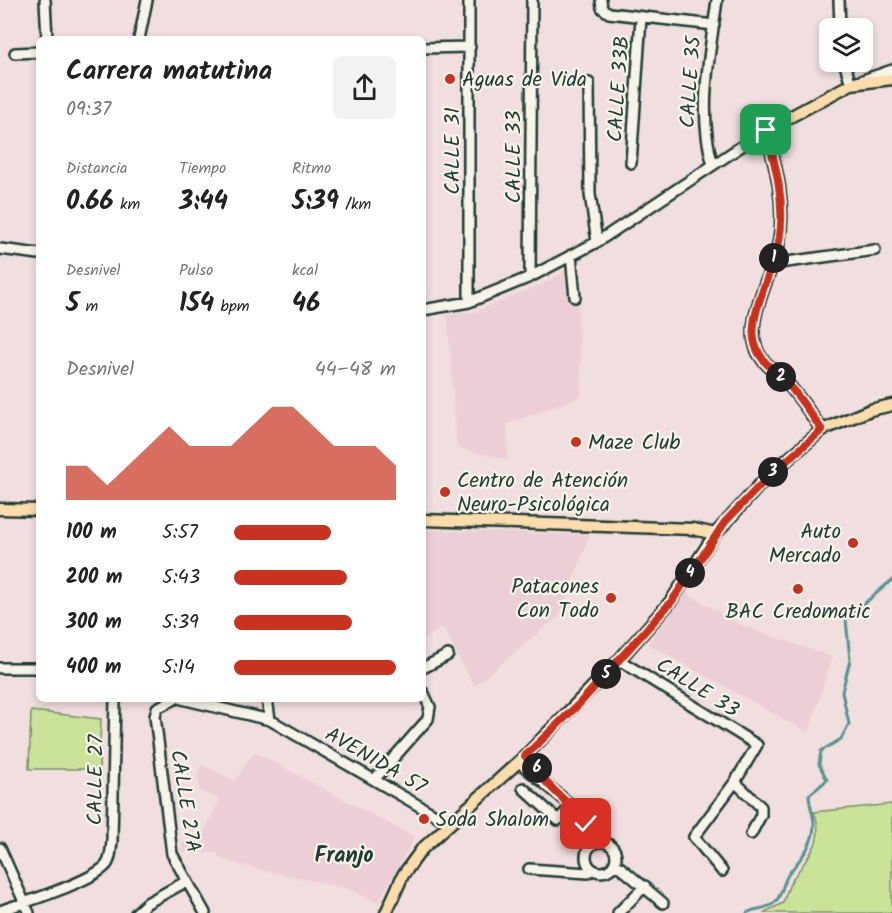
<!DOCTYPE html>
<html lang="es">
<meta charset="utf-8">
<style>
:root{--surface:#fff;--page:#f2f2f2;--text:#222;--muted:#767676;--accent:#c8321e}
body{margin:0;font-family:Kalam,sans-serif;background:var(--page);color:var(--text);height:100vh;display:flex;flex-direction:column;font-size:22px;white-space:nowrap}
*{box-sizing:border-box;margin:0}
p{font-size:20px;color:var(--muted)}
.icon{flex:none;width:33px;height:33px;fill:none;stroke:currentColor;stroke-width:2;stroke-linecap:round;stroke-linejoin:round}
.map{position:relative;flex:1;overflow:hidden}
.side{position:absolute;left:36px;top:36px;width:390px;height:666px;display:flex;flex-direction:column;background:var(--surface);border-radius:9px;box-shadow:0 3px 9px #0003}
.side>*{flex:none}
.buttons{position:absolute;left:819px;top:18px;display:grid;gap:12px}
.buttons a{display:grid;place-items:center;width:54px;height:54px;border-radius:9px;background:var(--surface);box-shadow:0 3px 9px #0003;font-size:30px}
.pin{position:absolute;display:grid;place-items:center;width:51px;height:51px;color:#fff;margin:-26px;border-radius:12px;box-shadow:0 3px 9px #0006}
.km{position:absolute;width:30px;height:30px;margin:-15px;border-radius:50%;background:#222;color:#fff;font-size:16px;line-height:30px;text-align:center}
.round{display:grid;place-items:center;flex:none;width:63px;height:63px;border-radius:9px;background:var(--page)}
.headline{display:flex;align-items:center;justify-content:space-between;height:102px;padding:0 30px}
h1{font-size:27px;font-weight:800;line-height:45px}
.stats{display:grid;grid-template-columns:repeat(3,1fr);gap:9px;height:102px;padding:6px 30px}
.stats div{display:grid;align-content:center}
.stats b{font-size:26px;font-weight:800}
.stats small{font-size:16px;font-weight:400}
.stats p{font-size:16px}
.chart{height:168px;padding:12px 30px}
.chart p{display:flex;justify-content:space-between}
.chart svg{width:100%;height:108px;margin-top:6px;fill:var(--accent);opacity:.7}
ul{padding:0 30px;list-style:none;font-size:20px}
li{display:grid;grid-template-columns:96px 72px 1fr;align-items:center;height:45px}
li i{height:15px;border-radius:8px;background:var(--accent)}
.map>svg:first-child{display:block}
.built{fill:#eccfd6}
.green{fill:#cbe399;stroke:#759066;stroke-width:1.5}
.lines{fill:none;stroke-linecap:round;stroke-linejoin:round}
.stream{stroke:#579393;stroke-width:3}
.minor-casing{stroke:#1f3d34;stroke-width:14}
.major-casing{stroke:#1f3d34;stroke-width:15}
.minor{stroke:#f7f3e8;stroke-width:9}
.major{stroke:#fcdcac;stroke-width:10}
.route-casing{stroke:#fff;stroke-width:12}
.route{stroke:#c8321e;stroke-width:8}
.poi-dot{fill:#c8321e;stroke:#f7f3e8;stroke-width:2}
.labels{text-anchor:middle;stroke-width:4.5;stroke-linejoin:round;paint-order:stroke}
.poi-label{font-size:21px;fill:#1f3d34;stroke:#f7f3e8;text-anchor:start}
.street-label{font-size:21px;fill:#1f3d34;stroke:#f7f3e8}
.neighbourhood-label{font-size:22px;font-weight:bold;fill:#1f3d34;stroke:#f7f3e8}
</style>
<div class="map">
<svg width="892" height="913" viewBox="0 0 892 913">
<rect width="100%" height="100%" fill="#f1dede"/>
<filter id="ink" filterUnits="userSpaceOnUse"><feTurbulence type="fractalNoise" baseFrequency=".0167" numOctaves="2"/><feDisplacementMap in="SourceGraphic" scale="12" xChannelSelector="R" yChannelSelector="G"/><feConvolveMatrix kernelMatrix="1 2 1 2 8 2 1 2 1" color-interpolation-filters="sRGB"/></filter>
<g filter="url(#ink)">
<!-- built -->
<path class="built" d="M576 266 582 396 507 424 508 460 457 448 447 315 474 312 540 285Z
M423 530 590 535 560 615 474 686 443 628 423 639Z
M686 593 744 626 832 657 809 733 647 644Z
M254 752 415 837 378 902 346 888 244 866 222 859 216 853 180 852 183 842 201 838 220 799 200 792 198 773 202 765 235 781Z"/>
<!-- green -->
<path class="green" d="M31 711 101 719 99 769H29Z
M892 804V913H763L783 903C786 895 788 886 792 880 808 856 826 842 814 812Z"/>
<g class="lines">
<!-- stream -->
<path class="stream" d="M747 913C754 908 761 910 769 906 782 901 781 886 788 875 799 859 812 849 814 827 815 817 809 806 809 795L827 780 819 764 821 751 841 739 849 724 842 692 850 660 846 619 892 580"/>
<defs>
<path id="minor" d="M45 0 47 39
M469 0V302
M601 0 602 8 609 13 714 25
M839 0 840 28
M139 39 147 0
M423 48 470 47
M15 53 39 52
M844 62 851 84 892 70
M589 83 590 194 597 242
M631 163 641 18
M713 165C697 112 710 54 717 0
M0 249 39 254
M571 255 575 297
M772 264 875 250
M530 277 532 0
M423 310 469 302 530 277 597 242 766 130
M619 660 757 745 735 782 694 837 722 871
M0 668H39
M423 668 448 655
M175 699 157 708 155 716 172 854 205 913
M182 699 270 720 449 823
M267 699 270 720
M525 756 538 769 544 780
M519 762 572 806 596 843
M374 780 428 719 430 707 423 692
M735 782 761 807V815L751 834
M523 788 558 820 572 806
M586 857a15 15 0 1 1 30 0a15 15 0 1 1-30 0Z
M0 848 29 913
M613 866 620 867 663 903
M529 869 588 873 592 869
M0 911C22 903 95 881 107 864 111 858 111 849 112 841L115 699
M136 913 147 903 187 881
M618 913 645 886"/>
<path id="major" d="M822 430C810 413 798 394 783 379 772 368 759 361 755 344 747 316 773 271 779 242 786 204 776 167 766 130L851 84 892 79
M0 509 39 510
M423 520 693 529 715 534
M386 913 403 875 422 849 525 756 619 660 671 601 715 534 767 477 822 430 870 410 892 405"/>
</defs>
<!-- minor casing -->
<use href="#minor" class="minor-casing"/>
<!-- major casing -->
<use href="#major" class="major-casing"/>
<!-- minor -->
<use href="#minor" class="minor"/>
<!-- major -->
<use href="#major" class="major"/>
</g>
</g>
<g class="lines" filter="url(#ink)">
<defs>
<path id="route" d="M586 824C574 808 559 796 546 782 538 774 533 764 525 756L579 704 672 601 725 522 768 477 822 430C810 413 798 394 783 379 772 368 760 361 755 344 747 316 773 271 779 242 786 204 776 167 766 130"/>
</defs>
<!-- route casing -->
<use href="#route" class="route-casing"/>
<!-- route -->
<use href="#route" class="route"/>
</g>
<!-- markers -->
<g class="poi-dot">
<circle cx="450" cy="79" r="6"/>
<circle cx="576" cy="442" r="6"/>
<circle cx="445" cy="492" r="6"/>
<circle cx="853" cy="543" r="6"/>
<circle cx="798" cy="589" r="6"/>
<circle cx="611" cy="598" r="6"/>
<circle cx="424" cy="819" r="6"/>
</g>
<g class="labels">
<!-- poi labels -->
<g class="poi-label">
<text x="462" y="86">Aguas de Vida</text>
<text x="588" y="449">Maze Club</text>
<text x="457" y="487">Centro de Atención<tspan x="457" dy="24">Neuro-Psicológica</tspan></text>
<text x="841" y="538" text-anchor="end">Auto<tspan x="841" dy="24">Mercado</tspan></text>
<text x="599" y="593" text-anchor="end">Patacones<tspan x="599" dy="24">Con Todo</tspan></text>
<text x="798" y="618" text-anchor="middle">BAC Credomatic</text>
<text x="436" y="826">Soda Shalom</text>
</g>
<!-- street labels -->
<g class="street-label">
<text transform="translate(690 82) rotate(-86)" y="7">CALLE 35</text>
<text transform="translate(618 89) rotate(-86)" y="7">CALLE 33B</text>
<text transform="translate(452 151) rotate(-90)" y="7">CALLE 31</text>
<text transform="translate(513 157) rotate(-90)" y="7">CALLE 33</text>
<text transform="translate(698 687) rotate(32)" y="7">CALLE 33</text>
<text transform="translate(376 760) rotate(30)" y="7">AVENIDA 57</text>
<text transform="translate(95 780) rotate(-89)" y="7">CALLE 27</text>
<text transform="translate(186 801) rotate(81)" y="7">CALLE 27A</text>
</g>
<!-- neighbourhood labels -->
<g class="neighbourhood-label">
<text x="344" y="862">Franjo</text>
</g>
</g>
</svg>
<div class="buttons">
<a><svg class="icon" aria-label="layers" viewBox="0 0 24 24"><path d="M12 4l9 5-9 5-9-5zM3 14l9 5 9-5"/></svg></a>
</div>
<div class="pin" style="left:766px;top:130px;background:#1e9e55"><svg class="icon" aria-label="arrive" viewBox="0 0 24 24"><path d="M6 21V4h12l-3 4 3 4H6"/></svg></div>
<div class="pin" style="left:586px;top:824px;background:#d93025"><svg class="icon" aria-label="check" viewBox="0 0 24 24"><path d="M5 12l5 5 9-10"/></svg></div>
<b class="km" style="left:774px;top:258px">1</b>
<b class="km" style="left:781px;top:377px">2</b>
<b class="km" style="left:773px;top:472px">3</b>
<b class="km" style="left:690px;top:573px">4</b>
<b class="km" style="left:606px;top:674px">5</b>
<b class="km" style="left:537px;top:768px">6</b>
<section class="side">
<div class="headline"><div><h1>Carrera matutina</h1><p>09:37</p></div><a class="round"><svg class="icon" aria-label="share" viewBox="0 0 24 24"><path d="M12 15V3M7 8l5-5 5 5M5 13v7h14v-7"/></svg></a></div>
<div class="stats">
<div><p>Distancia</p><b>0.66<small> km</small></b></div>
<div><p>Tiempo</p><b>3:44</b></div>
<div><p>Ritmo</p><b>5:39<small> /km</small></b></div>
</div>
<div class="stats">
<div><p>Desnivel</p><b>5<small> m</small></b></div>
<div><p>Pulso</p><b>154<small> bpm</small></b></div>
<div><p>kcal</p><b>46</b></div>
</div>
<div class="chart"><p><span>Desnivel</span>44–48 m</p>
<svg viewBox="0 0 160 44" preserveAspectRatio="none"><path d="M0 44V30L10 30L20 38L30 30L40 22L50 14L60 22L70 22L80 22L90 14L100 6L110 6L120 14L130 22L140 22L150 22L160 30V44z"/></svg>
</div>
<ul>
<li><b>100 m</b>5:57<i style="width:60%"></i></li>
<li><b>200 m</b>5:43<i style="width:70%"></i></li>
<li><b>300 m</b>5:39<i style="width:73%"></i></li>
<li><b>400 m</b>5:14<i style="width:100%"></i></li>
</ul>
</section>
</div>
